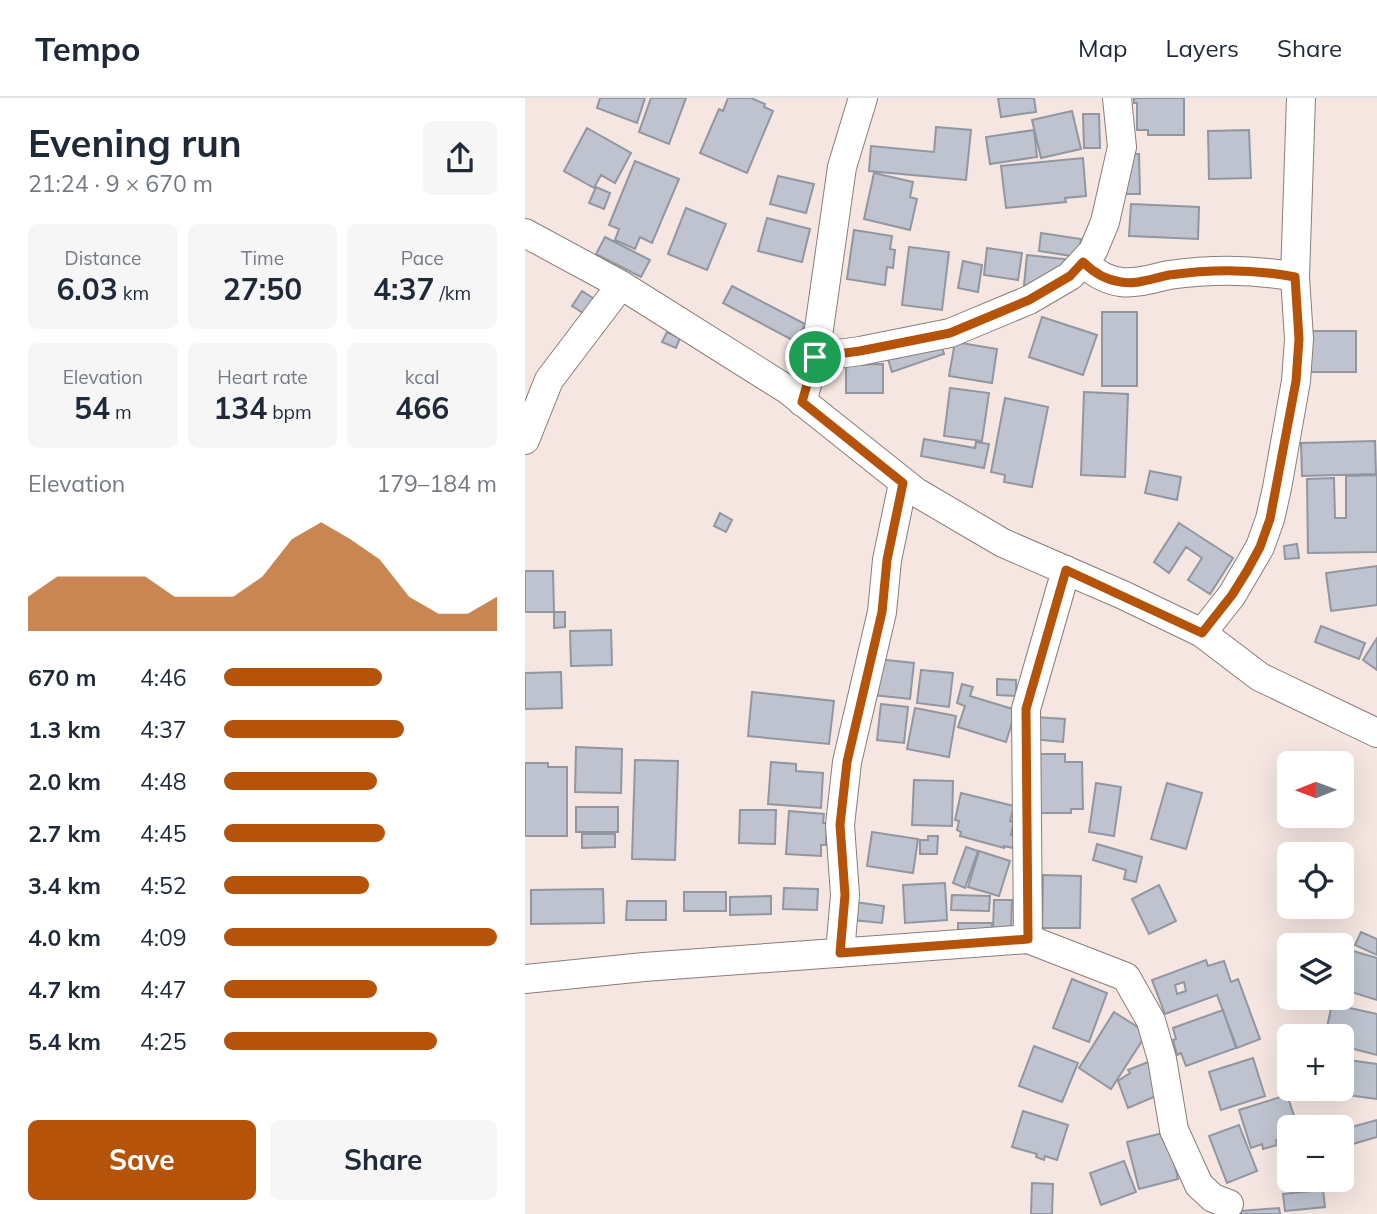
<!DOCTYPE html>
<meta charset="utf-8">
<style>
:root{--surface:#fff;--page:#f6f6f7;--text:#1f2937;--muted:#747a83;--line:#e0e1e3;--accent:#b45309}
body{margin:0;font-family:Mulish,sans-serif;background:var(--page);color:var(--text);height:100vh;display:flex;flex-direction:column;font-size:26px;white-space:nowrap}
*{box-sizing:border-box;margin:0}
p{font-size:23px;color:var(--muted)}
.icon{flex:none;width:38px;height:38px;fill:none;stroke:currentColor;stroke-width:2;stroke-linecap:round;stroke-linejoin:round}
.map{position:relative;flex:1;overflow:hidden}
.panel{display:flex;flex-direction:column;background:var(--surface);width:525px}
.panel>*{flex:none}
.needle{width:46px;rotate:269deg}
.tools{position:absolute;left:752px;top:653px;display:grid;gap:14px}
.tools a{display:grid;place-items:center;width:77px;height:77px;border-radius:10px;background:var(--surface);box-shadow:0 7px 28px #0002;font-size:35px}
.pin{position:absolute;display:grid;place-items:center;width:60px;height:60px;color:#fff;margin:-30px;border:4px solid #fff;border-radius:50%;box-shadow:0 2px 7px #0007}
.round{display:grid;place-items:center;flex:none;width:74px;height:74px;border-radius:10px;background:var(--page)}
.overview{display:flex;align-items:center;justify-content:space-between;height:119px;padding:0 28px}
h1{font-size:38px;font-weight:700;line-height:52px}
.metrics{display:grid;grid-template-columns:repeat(3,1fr);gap:10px;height:119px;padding:7px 28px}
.metrics div{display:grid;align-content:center;border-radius:10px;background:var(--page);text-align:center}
.metrics b{font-size:30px;font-weight:700}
.metrics small{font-size:19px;font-weight:400}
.metrics p{font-size:19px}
.chart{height:196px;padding:14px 28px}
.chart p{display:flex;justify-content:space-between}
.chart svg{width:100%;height:126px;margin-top:7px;fill:var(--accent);opacity:.7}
.cta{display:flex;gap:14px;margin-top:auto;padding:14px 28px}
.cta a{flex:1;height:80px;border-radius:10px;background:var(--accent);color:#fff;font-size:28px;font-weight:700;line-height:80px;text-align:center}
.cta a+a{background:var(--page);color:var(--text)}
ul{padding:0 28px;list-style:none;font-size:23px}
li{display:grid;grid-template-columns:112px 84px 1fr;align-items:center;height:52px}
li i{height:18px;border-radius:9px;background:var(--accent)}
header{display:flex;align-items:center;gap:42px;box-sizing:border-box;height:98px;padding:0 35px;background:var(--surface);border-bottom:2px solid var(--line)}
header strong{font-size:33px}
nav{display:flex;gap:38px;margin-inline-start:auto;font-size:24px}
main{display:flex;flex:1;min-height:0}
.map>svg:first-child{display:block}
.building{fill:#bec3cf;stroke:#9196a1;stroke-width:2;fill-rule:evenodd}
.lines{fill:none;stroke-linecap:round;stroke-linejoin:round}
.minor-casing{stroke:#8a7d78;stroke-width:30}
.minor{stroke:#fff;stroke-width:28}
.route-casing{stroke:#fff;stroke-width:14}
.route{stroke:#b45309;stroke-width:9}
</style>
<header>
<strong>Tempo</strong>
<nav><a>Map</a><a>Layers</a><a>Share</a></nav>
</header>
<main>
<section class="panel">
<div class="overview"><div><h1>Evening run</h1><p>21:24 · 9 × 670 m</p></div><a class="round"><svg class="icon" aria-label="share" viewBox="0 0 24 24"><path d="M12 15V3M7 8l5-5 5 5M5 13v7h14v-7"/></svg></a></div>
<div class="metrics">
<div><p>Distance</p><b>6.03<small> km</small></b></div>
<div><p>Time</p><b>27:50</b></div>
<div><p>Pace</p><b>4:37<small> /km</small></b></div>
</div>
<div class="metrics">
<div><p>Elevation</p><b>54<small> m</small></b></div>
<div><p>Heart rate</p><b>134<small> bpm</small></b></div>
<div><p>kcal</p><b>466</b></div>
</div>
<div class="chart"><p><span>Elevation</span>179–184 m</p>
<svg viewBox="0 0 160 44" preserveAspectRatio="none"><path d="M0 44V32L10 25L20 25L30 25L40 25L50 32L60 32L70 32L80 25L90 12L100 6L110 12L120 19L130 32L140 38L150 38L160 32V44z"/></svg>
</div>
<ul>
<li><b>670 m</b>4:46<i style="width:58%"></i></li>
<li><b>1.3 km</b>4:37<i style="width:66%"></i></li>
<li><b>2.0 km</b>4:48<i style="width:56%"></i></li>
<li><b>2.7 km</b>4:45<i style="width:59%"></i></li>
<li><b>3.4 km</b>4:52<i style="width:53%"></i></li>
<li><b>4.0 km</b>4:09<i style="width:100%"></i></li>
<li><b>4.7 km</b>4:47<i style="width:56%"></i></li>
<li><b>5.4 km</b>4:25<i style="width:78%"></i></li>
</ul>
<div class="cta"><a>Save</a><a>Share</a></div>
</section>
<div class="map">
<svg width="852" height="1116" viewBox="0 0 852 1116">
<rect width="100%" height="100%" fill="#f5e6e1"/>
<!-- building -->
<path class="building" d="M75 0H120L112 25 72 10Z
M126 0H161L144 46 114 34Z
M203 0H226L240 6 239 9 248 13 222 75 175 55 194 11 198 13Z
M473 0H509L511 14 476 19Z
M609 0H659V37H623V32H612V5H609Z
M547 13 556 51 516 60 507 22Z
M558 16H574L575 50H559Z
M411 29 446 32 441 82 344 73 346 48 409 54Z
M62 30 106 55 90 85 76 77 69 90 39 73Z
M509 32 512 59 465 66 461 39Z
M724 32 726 80 684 81 683 33Z
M599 56H614L615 96H600Z
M558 60 561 98 540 100 541 104 481 110 476 68Z
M110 63 154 81 127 145 115 139 110 151 90 142 94 131 84 127Z
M349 75 388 84 385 99 392 101 385 132 339 121Z
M253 78 289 86 281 115 245 106Z
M71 89 85 95 79 111 64 105Z
M606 106 674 109 673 141 604 138Z
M161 110 201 126 182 172 143 156Z
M242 120 285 131 277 164 233 153Z
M329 132 367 138 365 151 370 152 368 170 362 169 360 187 322 181Z
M516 135 556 141 553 159 514 153Z
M80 139 125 162 116 179 71 156Z
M384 149 424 154 417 212 377 207Z
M462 150 497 155 493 182 459 177Z
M502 157 547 162 509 189 499 187Z
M438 163 457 167 453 194 433 190Z
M207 188 280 226 271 244 198 205Z
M57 193 71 202 61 217 47 208Z
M577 214H612V288H577Z
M517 219 572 237 558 277 504 259Z
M786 233H831V274H786Z
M142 234 155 240 151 250 137 244Z
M415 244 419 256 367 274 363 261Z
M430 244 472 251 467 285 424 278Z
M358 266V295H321V267Z
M425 290 464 295 457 343 419 338Z
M559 294 603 296 600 379 556 377Z
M480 300 523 309 507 389 479 384 480 377 466 374Z
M399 341 450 350 451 344 464 346 459 370 396 358Z
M850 343 851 376 777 378 776 345Z
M625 373 656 379 652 402 620 395Z
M852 377V454L783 455 782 381 809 380 810 420H821V378Z
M195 415 207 422 201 434 189 428Z
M654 425 708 460 685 496 663 482 677 460 661 449 644 475 629 464Z
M772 446 774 460 760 461 759 448Z
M852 468V507L806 513 801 475Z
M0 473H28L29 514H0Z
M29 514H40V529L29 530Z
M796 528 840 545 834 561 790 544Z
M86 532 87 567 46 568 45 533Z
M852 540V572L838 562Z
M352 561 389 565 385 601 348 597Z
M396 572 428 575 424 609 392 605Z
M36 574 37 610 0 611V575Z
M472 581 491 582V598L472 597Z
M437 586 448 589 445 598 491 612 481 644 433 629 440 608 432 605Z
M227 594 309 603 304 646 223 638Z
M356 606 383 609 379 645 352 642Z
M390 610 431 618 424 659 382 651Z
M509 619 540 621 538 644 507 641Z
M51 649 97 651 96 695 50 694Z
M512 656H540V664H557L558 711H546V715H513Z
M110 662 153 663 150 762 107 761Z
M246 664 271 666V673L298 675 296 710 243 706Z
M0 665H23V669H42V738H0Z
M389 682 428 683 427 728 387 727Z
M571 685 596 689 589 738 564 734Z
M642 685 677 695 661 751 626 741Z
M436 695 489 708 485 723 489 724 486 737 491 739 488 750 479 748V750L435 738 436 734 432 732 434 723 430 722Z
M51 709H93V734H51Z
M215 712H251L250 746 214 745Z
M264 713 299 716 298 725H302L301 747H296V758L261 756Z
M347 734 393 741 388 775 342 768Z
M57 736H90V749L57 750Z
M403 738H413L412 756H395V742H403Z
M572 746 617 759 611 784 599 781 601 772 568 762Z
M441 749 453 753 440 790 428 785Z
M454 753 485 763 474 798 443 789Z
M518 777 556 778 555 830H517Z
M420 785 422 822 380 825 378 787Z
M634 787 651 823 624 836 607 801Z
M259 790 293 791 292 812 258 811Z
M78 791 79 825 6 826V792Z
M159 794H201V813H159Z
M427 797 465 798 464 813 426 812Z
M246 798V816L205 817V799Z
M469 802H487L486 833 468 832Z
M102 803H141V822H101Z
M330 804 359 808 357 825 328 822Z
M433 825H467V837H433Z
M836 834 852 841V857L830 847Z
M828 853 852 860V902L817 891Z
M681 862 683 868 699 863 706 884 713 881 735 941 712 950 692 897 640 916 627 882ZM659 884 661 893 652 896 650 887Z
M547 881 582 895 564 944 528 930Z
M807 906 852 916V957L817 948V938H800Z
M698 912 711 950 661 968 656 955 652 957 648 942 651 941 648 930Z
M589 914 622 935 586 991 554 970Z
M784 927 800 931 799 938H782Z
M509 948 553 965 537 1004 494 988Z
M728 960 740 998 696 1012 684 974Z
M817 961 852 966V1001L792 993 793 990H817Z
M623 964 636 996 603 1010 593 983 605 975 603 972Z
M762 997 773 1029H765V1040L751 1042 752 1047 738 1051 737 1046 726 1050 714 1012Z
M498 1013 543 1027 532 1062 520 1058 519 1062 511 1059 512 1056 487 1049Z
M852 1022V1039L828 1046 823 1030Z
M714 1027 732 1073 702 1085 684 1038Z
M642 1034 653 1081 614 1091 602 1044Z
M599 1063 611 1094 576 1107 565 1075Z
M507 1085 528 1086 527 1116H506Z
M798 1092 800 1109 760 1113 758 1096Z
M754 1110 755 1116H716V1113Z"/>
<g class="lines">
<defs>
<path id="minor" d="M0 135 96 187 263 292 391 394 478 445 598 497 677 535 735 579 852 635
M558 164C569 175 580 182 596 184 612 186 629 180 644 177 686 171 729 171 770 179
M290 259 335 253 425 235 504 202 545 178 568 153 580 124 597 49 592 0
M277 304 290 259 317 69 338 0
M0 342 24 282 96 187
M541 472 501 611 503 841 601 879 626 923 637 961 649 1032 674 1087 688 1100 704 1106
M677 535 707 497 735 449 745 421 752 390 771 283 774 241 770 179 776 0
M315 855 320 797 315 727 322 664 357 514 362 462 378 385
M0 881 119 869 503 841"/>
</defs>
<!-- minor casing -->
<use href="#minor" class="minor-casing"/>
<!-- minor -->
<use href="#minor" class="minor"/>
</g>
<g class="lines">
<defs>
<path id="route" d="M558 164C569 175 580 182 596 184 611 187 629 180 644 177 686 171 729 171 770 179L774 241 771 283 745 421 735 449 722 473 707 497 677 535 541 472 501 611 503 841 315 855 320 797 315 727 322 664 357 514 362 462 378 385 277 304 290 259 335 253 425 235 504 202 545 178Z"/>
</defs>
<!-- route casing -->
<use href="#route" class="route-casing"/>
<!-- route -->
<use href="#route" class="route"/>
</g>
</svg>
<div class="tools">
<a><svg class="needle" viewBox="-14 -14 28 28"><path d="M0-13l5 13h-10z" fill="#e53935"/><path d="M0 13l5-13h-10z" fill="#747a83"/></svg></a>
<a><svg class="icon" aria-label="locate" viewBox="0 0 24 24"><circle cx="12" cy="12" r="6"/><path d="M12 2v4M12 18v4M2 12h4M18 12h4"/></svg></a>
<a><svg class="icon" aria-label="layers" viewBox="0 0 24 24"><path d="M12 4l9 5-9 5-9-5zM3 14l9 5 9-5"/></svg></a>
<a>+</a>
<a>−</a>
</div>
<div class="pin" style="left:290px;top:259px;background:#1e9e55"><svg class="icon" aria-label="arrive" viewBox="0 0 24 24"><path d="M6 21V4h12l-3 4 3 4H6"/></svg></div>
</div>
</main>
